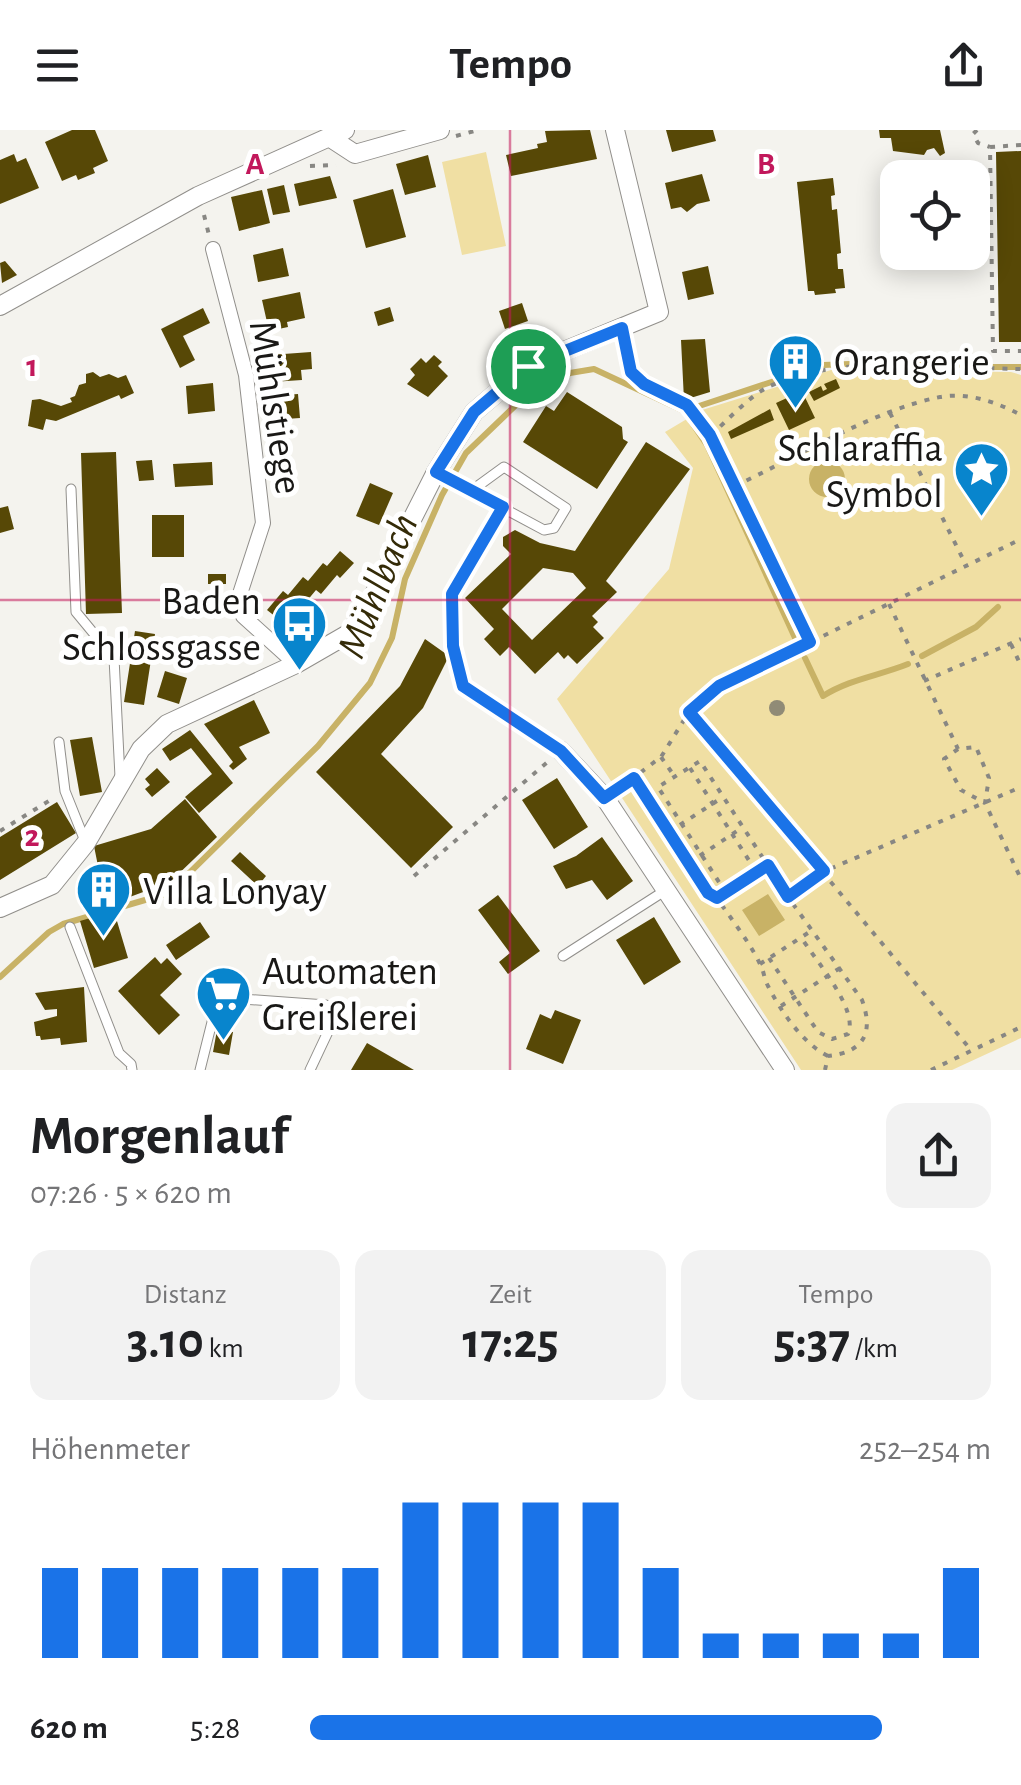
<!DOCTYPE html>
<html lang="de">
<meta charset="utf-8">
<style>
:root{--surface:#fff;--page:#f2f2f2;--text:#202124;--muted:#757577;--accent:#1a73e8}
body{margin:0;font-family:"Alegreya Sans",sans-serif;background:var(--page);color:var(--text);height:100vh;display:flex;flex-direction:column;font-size:38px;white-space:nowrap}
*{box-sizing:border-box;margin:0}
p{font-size:32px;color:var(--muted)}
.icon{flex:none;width:55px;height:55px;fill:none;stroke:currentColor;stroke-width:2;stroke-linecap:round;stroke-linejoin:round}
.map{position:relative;height:940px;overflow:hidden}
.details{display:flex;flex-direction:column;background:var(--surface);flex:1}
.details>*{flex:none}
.tools{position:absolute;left:880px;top:30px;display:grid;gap:20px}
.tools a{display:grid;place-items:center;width:110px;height:110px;border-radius:20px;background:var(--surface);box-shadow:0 5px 25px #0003;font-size:50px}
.pin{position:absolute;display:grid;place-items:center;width:85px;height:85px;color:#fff;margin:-42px;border:5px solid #fff;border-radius:50%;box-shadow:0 2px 10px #0007}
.round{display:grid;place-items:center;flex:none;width:105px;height:105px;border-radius:20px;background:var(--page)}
.headline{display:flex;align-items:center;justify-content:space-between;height:170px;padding:0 30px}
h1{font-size:55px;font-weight:700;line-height:75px}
.metrics{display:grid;grid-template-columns:repeat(3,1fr);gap:15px;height:170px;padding:10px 30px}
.metrics div{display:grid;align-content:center;border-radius:20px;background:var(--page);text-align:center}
.metrics b{font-size:50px;font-weight:700}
.metrics small{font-size:28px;font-weight:400}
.metrics p{font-size:28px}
.chart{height:280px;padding:20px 30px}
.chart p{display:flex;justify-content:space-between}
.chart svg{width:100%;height:180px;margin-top:10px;stroke:var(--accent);stroke-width:6}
ul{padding:0 30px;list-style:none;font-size:32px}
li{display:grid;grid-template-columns:160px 120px 1fr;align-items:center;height:75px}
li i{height:25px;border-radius:12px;background:var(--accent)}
header{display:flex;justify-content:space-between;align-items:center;height:130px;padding:0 30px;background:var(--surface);font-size:45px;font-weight:700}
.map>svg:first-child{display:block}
.green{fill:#f0dfa3}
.water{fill:#c8b266}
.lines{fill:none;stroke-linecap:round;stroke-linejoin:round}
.stream{stroke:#c8b266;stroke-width:6}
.building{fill:#574806;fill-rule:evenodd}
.service-casing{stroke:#918f8b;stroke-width:11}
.pedestrian-casing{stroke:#918f8b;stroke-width:16}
.minor-casing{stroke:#918f8b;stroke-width:20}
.path{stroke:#888783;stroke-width:4;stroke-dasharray:5 8;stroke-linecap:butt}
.service{stroke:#fff;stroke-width:9}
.pedestrian{stroke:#fff;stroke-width:14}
.minor{stroke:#fff;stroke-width:18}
.tree{fill:#908b76}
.route-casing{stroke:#fff;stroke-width:20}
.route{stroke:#1a73e8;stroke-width:12}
.grid{fill:none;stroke:#c2185b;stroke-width:2.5;stroke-opacity:0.55}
.labels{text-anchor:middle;stroke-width:10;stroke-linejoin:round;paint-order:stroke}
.poi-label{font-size:40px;fill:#191816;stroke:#fff;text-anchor:start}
.street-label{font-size:40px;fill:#191816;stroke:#fff}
.water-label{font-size:42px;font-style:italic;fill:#342b08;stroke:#fff}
.grid-label{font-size:32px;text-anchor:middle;font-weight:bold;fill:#c2185b;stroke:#fff;stroke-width:10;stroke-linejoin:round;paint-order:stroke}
</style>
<header><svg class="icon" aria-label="menu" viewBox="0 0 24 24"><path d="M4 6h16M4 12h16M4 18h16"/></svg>Tempo<svg class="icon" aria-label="share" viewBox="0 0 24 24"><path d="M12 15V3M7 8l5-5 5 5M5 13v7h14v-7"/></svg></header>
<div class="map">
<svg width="1021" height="940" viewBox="0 0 1021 940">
<rect width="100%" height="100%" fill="#f4f3ee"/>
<!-- green -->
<path class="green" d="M486 22 506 116 462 125 442 32Z
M831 240 1011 242 1021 245V908L952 940H801L557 569 669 439 693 338 665 302 702 280Z"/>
<!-- water -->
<path class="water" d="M809 349a18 18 0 1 1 36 0a18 18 0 1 1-36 0Z
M768 764 785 790 759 806 742 780Z"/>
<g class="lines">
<!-- stream -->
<path class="stream" d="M684 281 707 315 796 510
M922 526 976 497 998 477
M805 528 823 566C850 549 878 546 908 534
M0 847 49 802 63 794 169 763 318 616 370 553 392 508 405 449 442 365 466 323 516 275 570 243 594 239 684 281 823 235 930 231 978 237H1021"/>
</g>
<!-- building -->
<path class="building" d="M72 0H95L108 31 93 38 95 43 78 50 76 45 62 51 45 12Z
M590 0 597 29 511 46 506 25 538 18 537 14 547 12 545 1Z
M666 0H713L716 11 672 22Z
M879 0H940L945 23 940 26 934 18 927 20 924 25 893 21 891 8H880Z
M1021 21V212H999L996 22Z
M14 24 17 32 26 28 39 58 0 74V30Z
M428 25 436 57 405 65 396 34Z
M702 44 710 71 697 74 687 82 681 77 671 79 665 53Z
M330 46 337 68 299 76 294 54Z
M833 48 835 65 831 66 832 80 837 79 841 123 837 124 838 139H843L845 158 835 159 836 163 815 165 814 161H808L797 52Z
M284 55 290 82 273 85 267 59Z
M393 59 406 107 366 118 353 70Z
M262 60 270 93 239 101 231 67Z
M283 118 289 146 258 152 253 125Z
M5 131 17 145 2 153 0 133Z
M708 136 714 164 688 170 682 142Z
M300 162 305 188 287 192 288 197 269 201 262 170Z
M522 173 528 191 505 199 499 181Z
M390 177 394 191 378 196 374 182Z
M203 178 210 193 183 206 195 230 180 238 161 199Z
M705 209 710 262 684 270 681 210Z
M311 222 312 239 301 240 302 250 272 252 270 225Z
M434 225 442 232 438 236 448 246 428 267 407 254 415 245 410 239 421 228 426 233Z
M93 242 100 247 109 244 118 248 126 245 134 263 121 269 119 265 56 291 46 289 43 300 28 296 32 270 40 269 61 276 72 272 70 268 75 266 79 255 86 253V244Z
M836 249 840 258 814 271 809 262 821 256 823 261 827 259 824 254Z
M213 253 215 281 188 284 186 256Z
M802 261 815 288 789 300 776 273Z
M567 262 622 297 623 309 628 312 597 359 523 312 546 276 554 281Z
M298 264 300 288 271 290 270 266Z
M770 279 774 290 731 309 728 302Z
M646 312 690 339 606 451 617 462 592 486 598 492 593 497 604 508 577 534 568 525 564 529 558 522 535 544 509 517 500 526 484 509 494 499 465 468 511 424 503 416V407L515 400 540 413 575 421ZM543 438 573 443 586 458 532 510 502 479Z
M116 322 122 483 86 484 81 323Z
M152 330 154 350 139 351 136 331Z
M212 332 213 355 175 357 173 334Z
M370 353 393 363 379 395 356 386Z
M8 376 14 399 0 403V378Z
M152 385H184V427H152Z
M340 421 354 433 340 448 337 445 321 464 316 460 301 478 295 474 281 491 267 480 283 461 288 465 303 447 308 451 323 433 327 436Z
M208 444H226V454H208Z
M135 501 155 504 144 575 124 572Z
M425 509 449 526 423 578 381 624 453 697 411 738 316 642 400 556Z
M165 541 187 548 179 574 157 567Z
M254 570 270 603 239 617 247 629 233 640 229 636 233 632 204 594Z
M190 600 233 653 199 683 185 667 212 644 191 618 170 631 162 619Z
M92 607 102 662 80 666 70 610Z
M157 638 170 652 152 667 145 659 150 655 145 649Z
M557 648 588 697 554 719 522 670Z
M185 669 217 707 170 752 111 774 105 771 94 716 151 699Z
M57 672 76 703 0 750V707Z
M602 707 633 751 607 770 592 750 566 759 553 736 576 726Z
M240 722 266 746 258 756 231 731Z
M498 765 540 821 508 844 499 832 510 823 478 780Z
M114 781 128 828 94 838 80 791Z
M654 787 681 832 644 855 616 810Z
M200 792 210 807 176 830 166 815Z
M155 827 161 834 167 828 182 844 160 865 180 885 159 905 118 861Z
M84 857 87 912 61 915 60 908 41 910 40 906H36L34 892 57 886V879L45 880 35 863Z
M555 880 581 890 563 934 526 919 540 884 551 889Z
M217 900 233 902 229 925 213 922Z
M367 913 414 940H351Z"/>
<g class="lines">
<defs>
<path id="service" d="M436 342 544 400 554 398 566 378 504 337 471 361
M71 359 76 482 114 528 120 647
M503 377 452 464 453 516 463 556 561 621
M59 612 65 661 85 711
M70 797 119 923 131 934 132 940
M563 826 666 760
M200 940 213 888 228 868 326 875 334 889 310 940"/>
<path id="pedestrian" d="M213 119 246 245 263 393 238 470 243 486 296 534"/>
<path id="minor" d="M329 7 355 24 440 0
M0 176 198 66 345 0
M561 621 605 668 785 940
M0 778 52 755 86 713 141 619 167 594 296 534 348 504 366 480 436 342 474 282 528 236 659 182 615 0"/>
</defs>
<!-- service casing -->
<use href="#service" class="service-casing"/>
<!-- pedestrian casing -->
<use href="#pedestrian" class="pedestrian-casing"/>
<!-- minor casing -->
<use href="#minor" class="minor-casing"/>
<!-- path -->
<path class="path" d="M977 0 973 4 978 13 990 17
M456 6 478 0
M1021 15 990 17 993 221H1021
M310 36 336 35
M204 85 209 105
M626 216C636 263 650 252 685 274 696 282 703 294 711 305L810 513
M853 225V239
M890 283 966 435
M711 305C728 290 749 266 770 256 843 223 942 238 1021 239
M735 356C797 327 874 280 940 267 968 262 996 272 1021 285
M889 474 958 619 976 617 989 648 985 673 1021 749
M1011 514 1021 536
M924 551 1021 509
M689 582 971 920
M958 619 944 629 961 660 985 673
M661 627 675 647
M690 638 757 743
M634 648 707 763 717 768C731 789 749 811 760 834 764 841 764 849 768 856 780 880 803 914 828 926
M620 658 661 627 689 582 719 557 1021 409
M0 701 52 669
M669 702 723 667
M689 733 743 697
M414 746 550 630
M726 763 658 657 700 631 787 765
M717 768 768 735
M769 828 818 902 832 909 848 904C859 879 815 830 801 807
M760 834 811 801
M781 876 840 838
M825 940 828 926C864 922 874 903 862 870L788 767 825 741 1021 657
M931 940 1021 897"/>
<!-- service -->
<use href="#service" class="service"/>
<!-- pedestrian -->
<use href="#pedestrian" class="pedestrian"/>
<!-- minor -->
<use href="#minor" class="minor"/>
</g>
<!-- trees -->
<circle class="tree" cx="777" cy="578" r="8"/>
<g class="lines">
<defs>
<path id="route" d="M622 198 631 242 644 254 687 275 710 305 810 512 719 556 689 582 824 741 788 767 768 735 717 768 708 763 634 648 604 668 561 621 463 556 453 516 452 464 503 377 436 342 474 282 528 236Z"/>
</defs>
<!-- route casing -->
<use href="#route" class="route-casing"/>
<!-- route -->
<use href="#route" class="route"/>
</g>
<!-- grid -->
<path class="grid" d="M510 0V940M0 470H1021"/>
<!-- icons -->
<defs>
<symbol id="building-pin" viewBox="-11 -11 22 30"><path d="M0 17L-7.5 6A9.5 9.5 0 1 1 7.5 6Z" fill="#0885cd" stroke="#fff"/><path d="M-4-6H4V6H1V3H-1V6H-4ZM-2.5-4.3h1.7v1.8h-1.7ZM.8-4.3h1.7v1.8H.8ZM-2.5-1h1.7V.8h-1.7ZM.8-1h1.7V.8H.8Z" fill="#fff"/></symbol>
<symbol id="sight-pin" viewBox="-11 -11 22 30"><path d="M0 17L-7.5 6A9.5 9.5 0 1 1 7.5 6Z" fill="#0885cd" stroke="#fff"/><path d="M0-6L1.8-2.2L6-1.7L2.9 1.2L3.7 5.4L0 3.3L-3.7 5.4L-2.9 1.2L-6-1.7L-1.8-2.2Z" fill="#fff"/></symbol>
<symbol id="bus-pin" viewBox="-11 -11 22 30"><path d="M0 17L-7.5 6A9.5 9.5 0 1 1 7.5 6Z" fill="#0885cd" stroke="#fff"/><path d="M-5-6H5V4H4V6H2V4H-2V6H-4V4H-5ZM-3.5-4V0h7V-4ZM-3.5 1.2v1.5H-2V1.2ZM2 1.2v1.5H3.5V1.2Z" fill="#fff"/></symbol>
<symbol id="supermarket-pin" viewBox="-11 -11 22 30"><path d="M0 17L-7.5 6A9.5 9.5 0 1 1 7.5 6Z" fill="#0885cd" stroke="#fff"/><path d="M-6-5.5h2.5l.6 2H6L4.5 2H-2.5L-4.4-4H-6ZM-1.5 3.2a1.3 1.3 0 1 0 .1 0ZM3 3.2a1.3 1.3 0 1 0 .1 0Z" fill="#fff"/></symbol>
</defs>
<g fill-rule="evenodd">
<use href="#building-pin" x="764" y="200" width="63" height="86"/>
<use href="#sight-pin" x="950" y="308" width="63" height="86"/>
<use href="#bus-pin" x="268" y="462" width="63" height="86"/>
<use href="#building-pin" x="72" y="728" width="63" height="86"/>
<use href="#supermarket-pin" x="192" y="832" width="63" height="86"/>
</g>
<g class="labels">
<!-- poi labels -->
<g class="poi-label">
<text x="834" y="245">Orangerie</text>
<text x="943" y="331" text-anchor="end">Schlaraffia<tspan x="943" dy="46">Symbol</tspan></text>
<text x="261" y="484" text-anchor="end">Baden<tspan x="261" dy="46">Schlossgasse</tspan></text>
<text x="143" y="774">Villa Lonyay</text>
<text x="262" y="854">Automaten<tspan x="262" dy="46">Greißlerei</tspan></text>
</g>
<!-- street labels -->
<g class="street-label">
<text transform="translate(277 277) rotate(81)" y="14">Mühlstiege</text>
</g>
<!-- water labels -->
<g class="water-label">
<text transform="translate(376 455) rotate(-68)" y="15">Mühlbach</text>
</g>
</g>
<g class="grid-label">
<text x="255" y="44">A</text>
<text x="766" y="44">B</text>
<text x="32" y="246">1</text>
<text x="32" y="716">2</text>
</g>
</svg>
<div class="tools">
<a><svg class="icon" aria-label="locate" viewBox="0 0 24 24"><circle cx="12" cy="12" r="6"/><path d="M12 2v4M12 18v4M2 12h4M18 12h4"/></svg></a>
</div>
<div class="pin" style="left:528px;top:236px;background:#1e9e55"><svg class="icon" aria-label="arrive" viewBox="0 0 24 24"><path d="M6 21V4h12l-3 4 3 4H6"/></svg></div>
</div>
<section class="details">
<div class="headline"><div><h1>Morgenlauf</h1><p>07:26 · 5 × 620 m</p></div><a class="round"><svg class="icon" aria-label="share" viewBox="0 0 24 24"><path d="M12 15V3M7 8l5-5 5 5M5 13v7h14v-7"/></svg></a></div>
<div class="metrics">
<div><p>Distanz</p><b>3.10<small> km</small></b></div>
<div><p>Zeit</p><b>17:25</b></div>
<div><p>Tempo</p><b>5:37<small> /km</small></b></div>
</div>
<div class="chart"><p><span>Höhenmeter</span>252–254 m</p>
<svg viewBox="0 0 160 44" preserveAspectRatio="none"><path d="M5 44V22M15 44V22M25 44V22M35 44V22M45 44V22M55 44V22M65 44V6M75 44V6M85 44V6M95 44V6M105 44V22M115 44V38M125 44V38M135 44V38M145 44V38M155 44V22"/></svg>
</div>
<ul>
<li><b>620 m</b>5:28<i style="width:84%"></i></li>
</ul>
</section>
